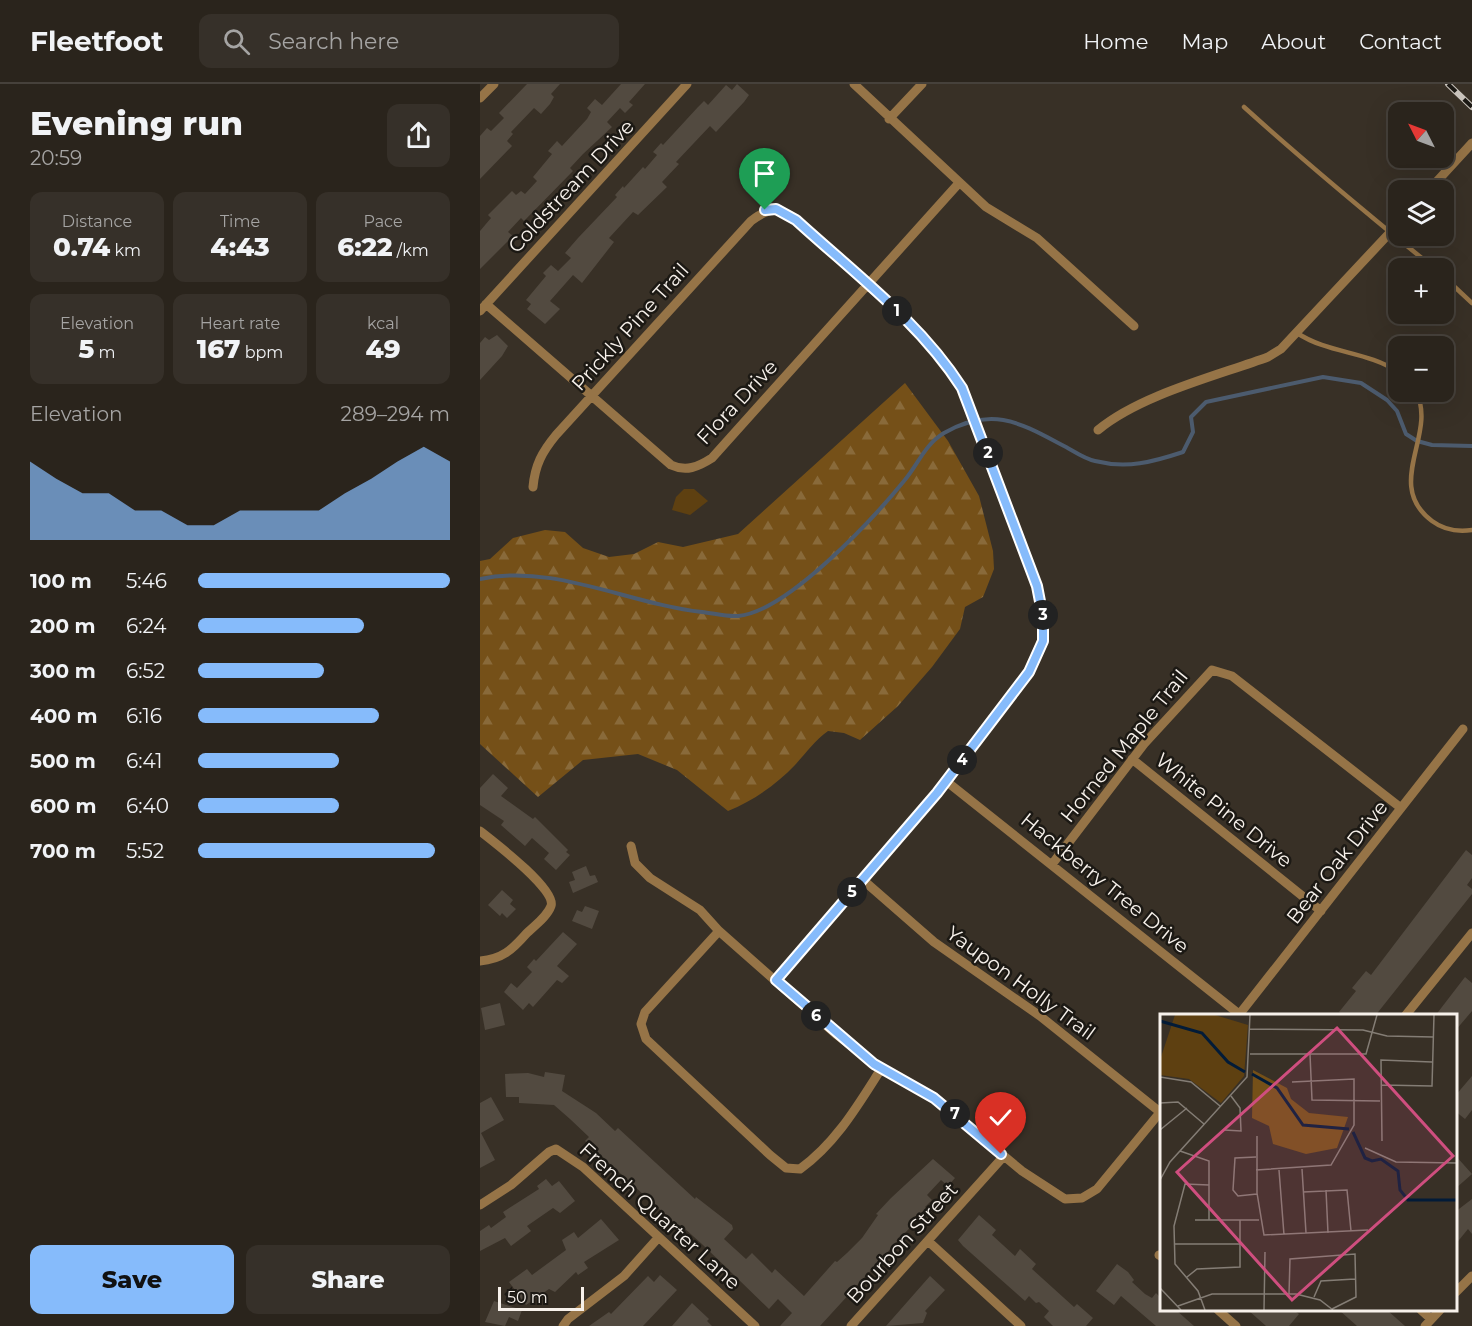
<!DOCTYPE html>
<meta charset="utf-8">
<style>
:root{--surface:#2a241c;--page:#363029;--text:#f1f3f6;--muted:#a5a4a3;--line:#46413b;--accent:#86bbfb}
body{margin:0;font-family:Montserrat,sans-serif;background:var(--page);color:var(--text);height:100vh;display:flex;flex-direction:column;font-size:22px;white-space:nowrap}
*{box-sizing:border-box;margin:0}
p{font-size:20px;color:var(--muted)}
.icon{flex:none;width:33px;height:33px;fill:none;stroke:currentColor;stroke-width:2;stroke-linecap:round;stroke-linejoin:round}
.map{position:relative;flex:1;overflow:hidden}
.drawer{display:flex;flex-direction:column;background:var(--surface);width:480px}
.drawer>*{flex:none}
.needle{width:39px;rotate:312deg}
.controls{position:absolute;left:908px;top:18px;display:grid;gap:12px}
.controls a{display:grid;place-items:center;width:66px;height:66px;border-radius:12px;background:var(--surface);box-shadow:0 6px 24px #0002,0 0 0 2px var(--line);font-size:30px}
.scale{position:absolute;left:18px;bottom:15px;width:86px;box-sizing:border-box;padding-left:6px;border:3px solid #f7f1eb;border-top:0;font-size:16px;line-height:21px;white-space:nowrap;color:#f7f1eb;-webkit-text-stroke:4px #1c1914;paint-order:stroke}
.pin{position:absolute;display:grid;place-items:center;width:51px;height:51px;color:#fff;margin:-62px -26px;border-radius:50% 50% 50% 0;rotate:-45deg;box-shadow:0 0 6px #0007}
.pin .icon{rotate:45deg}
.km{position:absolute;width:30px;height:30px;margin:-15px;border-radius:50%;background:#222;color:#fff;font-size:16px;line-height:30px;text-align:center}
.round{display:grid;place-items:center;flex:none;width:63px;height:63px;border-radius:12px;background:var(--page)}
.headline{display:flex;align-items:center;justify-content:space-between;height:102px;padding:0 30px}
h1{font-size:33px;font-weight:800;line-height:45px}
.figures{display:grid;grid-template-columns:repeat(3,1fr);gap:9px;height:102px;padding:6px 30px}
.figures div{display:grid;align-content:center;border-radius:12px;background:var(--page);text-align:center}
.figures b{font-size:26px;font-weight:800}
.figures small{font-size:16px;font-weight:400}
.figures p{font-size:16px}
.chart{height:168px;padding:12px 30px}
.chart p{display:flex;justify-content:space-between}
.chart svg{width:100%;height:108px;margin-top:6px;fill:var(--accent);opacity:.7}
.cta{display:flex;gap:12px;margin-top:auto;padding:12px 30px}
.cta a{flex:1;height:69px;border-radius:12px;background:var(--accent);color:#111;font-size:24px;font-weight:800;line-height:69px;text-align:center}
.cta a+a{background:var(--page);color:var(--text)}
ul{padding:0 30px;list-style:none;font-size:20px}
li{display:grid;grid-template-columns:96px 72px 1fr;align-items:center;height:45px}
li i{height:15px;border-radius:8px;background:var(--accent)}
header{display:flex;align-items:center;gap:36px;box-sizing:border-box;height:84px;padding:0 30px;background:var(--surface);border-bottom:2px solid var(--line)}
header strong{font-size:28px}
nav{display:flex;gap:33px;margin-inline-start:auto;font-size:21px}
.search{width:420px;height:54px;background:var(--page);display:flex;align-items:center;gap:15px;box-sizing:border-box;padding:0 21px;border-radius:12px;color:var(--muted);font-size:22px}
main{display:flex;flex:1;min-height:0}
.map>svg:first-child{display:block}
.green{fill:#5e4011}
.forest{fill:url(#forest-firs)}
.lines{fill:none;stroke-linecap:round;stroke-linejoin:round}
.stream{stroke:#4c5b6e;stroke-width:4}
.building{fill:#524a40}
.lane{stroke:#967447;stroke-width:4.5}
.street{stroke:#967447;stroke-width:9}
.rail-casing{stroke:#c9c3bc;stroke-width:6}
.rail{stroke:#1c1914;stroke-width:4;stroke-dasharray:11;stroke-linecap:butt}
.route-casing{stroke:#fff;stroke-width:12}
.route{stroke:#86bbfb;stroke-width:8}
.labels{text-anchor:middle;stroke-width:5;stroke-linejoin:round;paint-order:stroke}
.street-label{font-size:20px;fill:#f7f1eb;stroke:#1c1914}
.inset-river{fill:none;stroke:#021b38;stroke-width:3}
.inset-road{fill:none;stroke:#847d75;stroke-width:1.5}
.view{fill:#cf4e7f;fill-opacity:0.15;stroke:#cf4e7f;stroke-width:3}
.inset-edge{fill:none;stroke:#f7f1eb;stroke-width:3}
</style>
<header>
<strong>Fleetfoot</strong>
<div class="search"><svg class="icon" aria-label="search" viewBox="0 0 24 24"><circle cx="10" cy="10" r="6"/><path d="M15 15l6 6"/></svg>Search here</div>
<nav><a>Home</a><a>Map</a><a>About</a><a>Contact</a></nav>
</header>
<main>
<section class="drawer">
<div class="headline"><div><h1>Evening run</h1><p>20:59</p></div><a class="round"><svg class="icon" aria-label="share" viewBox="0 0 24 24"><path d="M12 15V3M7 8l5-5 5 5M5 13v7h14v-7"/></svg></a></div>
<div class="figures">
<div><p>Distance</p><b>0.74<small> km</small></b></div>
<div><p>Time</p><b>4:43</b></div>
<div><p>Pace</p><b>6:22<small> /km</small></b></div>
</div>
<div class="figures">
<div><p>Elevation</p><b>5<small> m</small></b></div>
<div><p>Heart rate</p><b>167<small> bpm</small></b></div>
<div><p>kcal</p><b>49</b></div>
</div>
<div class="chart"><p><span>Elevation</span>289–294 m</p>
<svg viewBox="0 0 160 44" preserveAspectRatio="none"><path d="M0 44V12L10 19L20 25L30 25L40 32L50 32L60 38L70 38L80 32L90 32L100 32L110 32L120 25L130 19L140 12L150 6L160 12V44z"/></svg>
</div>
<ul>
<li><b>100 m</b>5:46<i style="width:100%"></i></li>
<li><b>200 m</b>6:24<i style="width:66%"></i></li>
<li><b>300 m</b>6:52<i style="width:50%"></i></li>
<li><b>400 m</b>6:16<i style="width:72%"></i></li>
<li><b>500 m</b>6:41<i style="width:56%"></i></li>
<li><b>600 m</b>6:40<i style="width:56%"></i></li>
<li><b>700 m</b>5:52<i style="width:94%"></i></li>
</ul>
<div class="cta"><a>Save</a><a>Share</a></div>
</section>
<div class="map">
<svg width="992" height="1242" viewBox="0 0 992 1242">
<defs>
<pattern id="forest-firs" width="22" height="20" patternUnits="userSpaceOnUse" patternTransform="scale(1.5)"><rect width="22" height="20" fill="#755018"/><path d="M5 1l3.5 6h-7zM16 11l3.5 6h-7z" fill="#896a3a"/></pattern>
</defs>
<rect width="100%" height="100%" fill="#383026"/>
<!-- green -->
<path class="green" d="M204 405H214L228 417 210 431 192 426 196 413Z"/>
<!-- forest -->
<path class="forest" d="M425 299 468 357 499 412 513 467 514 485 503 513 485 523 480 545 452 583 418 622 380 656 364 649 348 647C335 656 326 669 315 681 297 700 273 717 248 727L197 686 158 670 103 676 58 713 0 660V477L10 475 33 454 65 446 85 448 103 464 129 473 154 470 178 458 203 463 258 450Z"/>
<g class="lines">
<!-- stream -->
<path class="stream" d="M0 495C73 479 149 520 222 528 233 529 246 533 258 532 307 528 393 435 424 397 438 381 444 361 464 349 514 321 542 340 586 363 595 368 605 375 615 377 647 385 673 378 703 368L713 348 711 333 726 318 843 293 881 299 907 316 917 327 926 350 937 357 952 361 992 362"/>
</g>
<!-- building -->
<path class="building" d="M47 0H80L71 10 74 13 70 20 61 30 54 24 31 48 33 50 27 57 32 62 0 95V52L7 44 11 47 24 34 19 29Z
M141 0H165L149 18 153 21 145 29 140 24 127 38 132 43 103 70 90 84 93 87 44 137 41 134 28 148 33 152 0 185V147L11 134 8 131 32 107 36 111 41 107 45 110 57 97 53 93 72 70 68 67 77 57 82 62 107 35 111 28 107 24 115 15 122 21Z
M257 0 269 11 264 18 236 48 230 42 196 78 199 80 182 98 187 103 158 131 153 128 129 154 134 158 102 199 93 191 70 217 80 225 65 240 47 225 51 220 46 216 66 192 63 189 71 181 78 187 91 174 85 169 98 154 137 113 135 111 143 102 144 104 163 83 165 85 177 71 173 68 181 59 183 61 218 23 224 17 228 21 246 1 252 6Z
M17 251 28 262 22 272 0 296V259L5 253 9 256Z
M13 690 28 704 21 712 53 735 55 733 88 766 86 768 90 771 76 786 64 775 69 769 52 754 45 762 21 741 24 737 0 721V704Z
M986 766 992 771V794L987 801 992 805V810L895 932H864L859 928 876 907 872 904 886 887 891 891Z
M106 782 110 792 115 791 118 798 93 809 89 798 95 796 92 788Z
M22 806 33 816 30 820 36 825 27 834 22 829 20 832 8 821Z
M105 822 119 827 112 845 92 837 97 826 102 828Z
M83 848 97 860 77 882 89 892 82 899 77 896 53 923 49 919 43 926 24 908 31 899 37 904 52 888 47 883 54 875 56 877Z
M985 893 992 899V927L975 947V932H955Z
M20 919 25 941 5 946 1 924Z
M65 988 85 991 82 1007 116 1029 135 1047 138 1044 215 1115 216 1113 252 1141 253 1145 244 1155 266 1175 272 1169 292 1189 295 1185 324 1212 355 1177 357 1178 367 1169 382 1154 398 1131 396 1130 411 1114 453 1075 475 1094 468 1102 461 1096 447 1111 452 1116 445 1123 447 1125 340 1242H300L312 1229 298 1215 289 1225 223 1161 204 1144 202 1146 105 1057 109 1053 90 1035 74 1021 39 1019V1013H26L25 990 48 989 64 993Z
M992 992V1026L985 1035 975 1027V1012Z
M11 1013 24 1036 1 1049 15 1076 0 1084V1019Z
M975 1071 992 1090 975 1105Z
M66 1095 72 1102 79 1097 95 1117 80 1129 73 1124 47 1142 51 1147 31 1162 25 1154 0 1167V1147L9 1141 11 1144 26 1133 23 1128 59 1105 57 1102Z
M992 1115V1150L988 1145 975 1161V1128Z
M499 1131 516 1146 512 1151 535 1172 540 1165 556 1180 552 1185 594 1223 597 1220 613 1234 606 1242H573L564 1233 569 1227 559 1218 556 1219 549 1212 545 1217 483 1162 478 1156Z
M121 1135 139 1156 104 1178 108 1184 98 1191 96 1188 75 1208 69 1205 46 1221 29 1198 47 1185 52 1191 86 1166 82 1156 94 1148 98 1154Z
M637 1180 648 1188 654 1196 652 1198 665 1210 672 1214 676 1209 681 1214V1226H696L714 1242H676L641 1212 634 1221 616 1207Z
M180 1191 197 1206 163 1242H109L129 1228 131 1230 168 1192 174 1198Z
M450 1192 465 1206 445 1227 447 1229 443 1239 406 1242Z
M14 1217 42 1226 38 1237 29 1233 25 1242 5 1238Z
M212 1219 229 1235 227 1237 232 1242H192Z
M768 1226H813L819 1230 809 1242H786Z
M859 1226H907L925 1242H877Z"/>
<g class="lines">
<!-- lane -->
<path class="lane" d="M764 23C826 79 890 132 954 184
M963 192 992 219
M817 249C849 270 887 267 918 288
M936 308C958 350 903 400 952 437 964 446 978 448 992 446"/>
<!-- street -->
<path class="street" d="M374 0 506 123 557 154 654 242
M0 14 14 0
M409 35 442 0
M949 106 992 59
M6 220 191 381C206 388 218 383 232 374L479 99
M0 227 207 0
M618 346C660 311 736 292 788 273L801 265 918 140
M53 403C55 381 62 368 76 351L271 137C288 124 299 122 316 136L434 243 468 283 482 304 557 502 563 533V557L549 588 457 709 296 896
M652 675 841 827
M466 697 759 930
M0 747C14 758 77 806 71 822 67 833 54 842 46 850 32 866 22 875 0 877
M151 762 155 779 170 794 220 826 239 847 357 951 401 985 454 1014 542 1087 585 1115 602 1114 617 1105 682 1026
M573 779 664 660 732 586 752 592 921 724
M383 796 454 858 560 932 680 1028
M239 847 165 928 161 940 166 955 290 1071 306 1084 320 1085C356 1059 378 1021 401 985
M758 932 983 645
M925 932 992 849
M0 1121 31 1101 69 1068 76 1065 103 1083 275 1242
M448 1157 541 1242
M679 1171 682 1173
M976 1208 992 1192
M738 1226 756 1242
M941 1226 951 1235
M83 1242 88 1235 144 1192 178 1154
M371 1242 524 1072
M945 1242 960 1226"/>
<defs>
<path id="rail" d="M968 0 992 23"/>
</defs>
<!-- rail casing -->
<use href="#rail" class="rail-casing"/>
<!-- rail -->
<use href="#rail" class="rail"/>
</g>
<g class="lines">
<defs>
<path id="route" d="M285 126 296 125 316 136C374 189 440 238 482 304L557 502 563 533V557L549 588 457 709 296 896 394 980 454 1014 521 1070"/>
</defs>
<!-- route casing -->
<use href="#route" class="route-casing"/>
<!-- route -->
<use href="#route" class="route"/>
</g>
<g class="labels">
<!-- street labels -->
<g class="street-label">
<text transform="translate(91 102) rotate(-47)" y="7">Coldstream Drive</text>
<text transform="translate(150 243) rotate(-48)" y="7">Prickly Pine Trail</text>
<text transform="translate(257 318) rotate(-47)" y="7">Flora Drive</text>
<text transform="translate(644 662) rotate(-51)" y="7">Horned Maple Trail</text>
<text transform="translate(744 726) rotate(39)" y="7">White Pine Drive</text>
<text transform="translate(857 778) rotate(-52)" y="7">Bear Oak Drive</text>
<text transform="translate(625 799) rotate(39)" y="7">Hackberry Tree Drive</text>
<text transform="translate(541 899) rotate(36)" y="7">Yaupon Holly Trail</text>
<text transform="translate(180 1132) rotate(42)" y="7">French Quarter Lane</text>
<text transform="translate(422 1159) rotate(-48)" y="7">Bourbon Street</text>
</g>
</g>
<!-- overview -->
<g transform="translate(680 930)">
<rect width="297" height="297" fill="#383026"/>
<path d="M15 1H55L88 11 84 62 61 89 29 65 0 61V46Z" fill="#5e4011"/>
<path d="M93 56 127 74 131 85 149 99 188 103 177 134 146 140 113 130 109 112 92 104Z" fill="#755018"/>
<path class="inset-river" d="M0 7 42 19 68 48 85 58M92 60 117 74 143 111 189 115M193 118 205 144 212 147 221 145 238 157 240 176 248 186H297"/>
<path class="inset-road" d="M90 15 203 16 227 22 273 23M90 40H206L217 1M150 40 152 86 220 87M0 63 31 68 60 92M221 71 272 72 274 1M0 89 18 88 44 110M0 116 27 94M64 116 81 117 80 94 71 82M97 122V179L104 221 208 216M222 127 221 46 272 48M205 134 236 148 297 149M20 137 49 147V206M96 143 75 144 73 176 78 182 97 180M142 155 146 219M96 156 171 151 194 111V65L132 68M119 156 124 221M0 166 10 148 87 63 90 1M166 176 168 219M143 178 187 176 191 217M35 206H99M15 230H80M27 263 37 255 80 253V206M0 274 21 296M129 280 130 245 195 240 196 283 172 295M154 283 161 267 195 265M18 292 52 280H136L160 286 173 296M45 296 38 277 15 250 14 212 25 170 49 171M104 296 105 238"/>
<path class="view" d="M177 14 293 142 132 286 17 158Z"/>
<rect width="297" height="297" class="inset-edge"/>
</g>
</svg>
<div class="controls">
<a><svg class="needle" viewBox="-14 -14 28 28"><path d="M0-13l5 13h-10z" fill="#e53935"/><path d="M0 13l5-13h-10z" fill="#a5a4a3"/></svg></a>
<a><svg class="icon" aria-label="layers" viewBox="0 0 24 24"><path d="M12 4l9 5-9 5-9-5zM3 14l9 5 9-5"/></svg></a>
<a>+</a>
<a>−</a>
</div>
<div class="scale">50 m</div>
<div class="pin" style="left:285px;top:126px;background:#1e9e55"><svg class="icon" aria-label="arrive" viewBox="0 0 24 24"><path d="M6 21V4h12l-3 4 3 4H6"/></svg></div>
<div class="pin" style="left:521px;top:1070px;background:#d93025"><svg class="icon" aria-label="check" viewBox="0 0 24 24"><path d="M5 12l5 5 9-10"/></svg></div>
<b class="km" style="left:417px;top:227px">1</b>
<b class="km" style="left:508px;top:369px">2</b>
<b class="km" style="left:563px;top:531px">3</b>
<b class="km" style="left:482px;top:676px">4</b>
<b class="km" style="left:372px;top:808px">5</b>
<b class="km" style="left:336px;top:932px">6</b>
<b class="km" style="left:475px;top:1030px">7</b>
</div>
</main>
